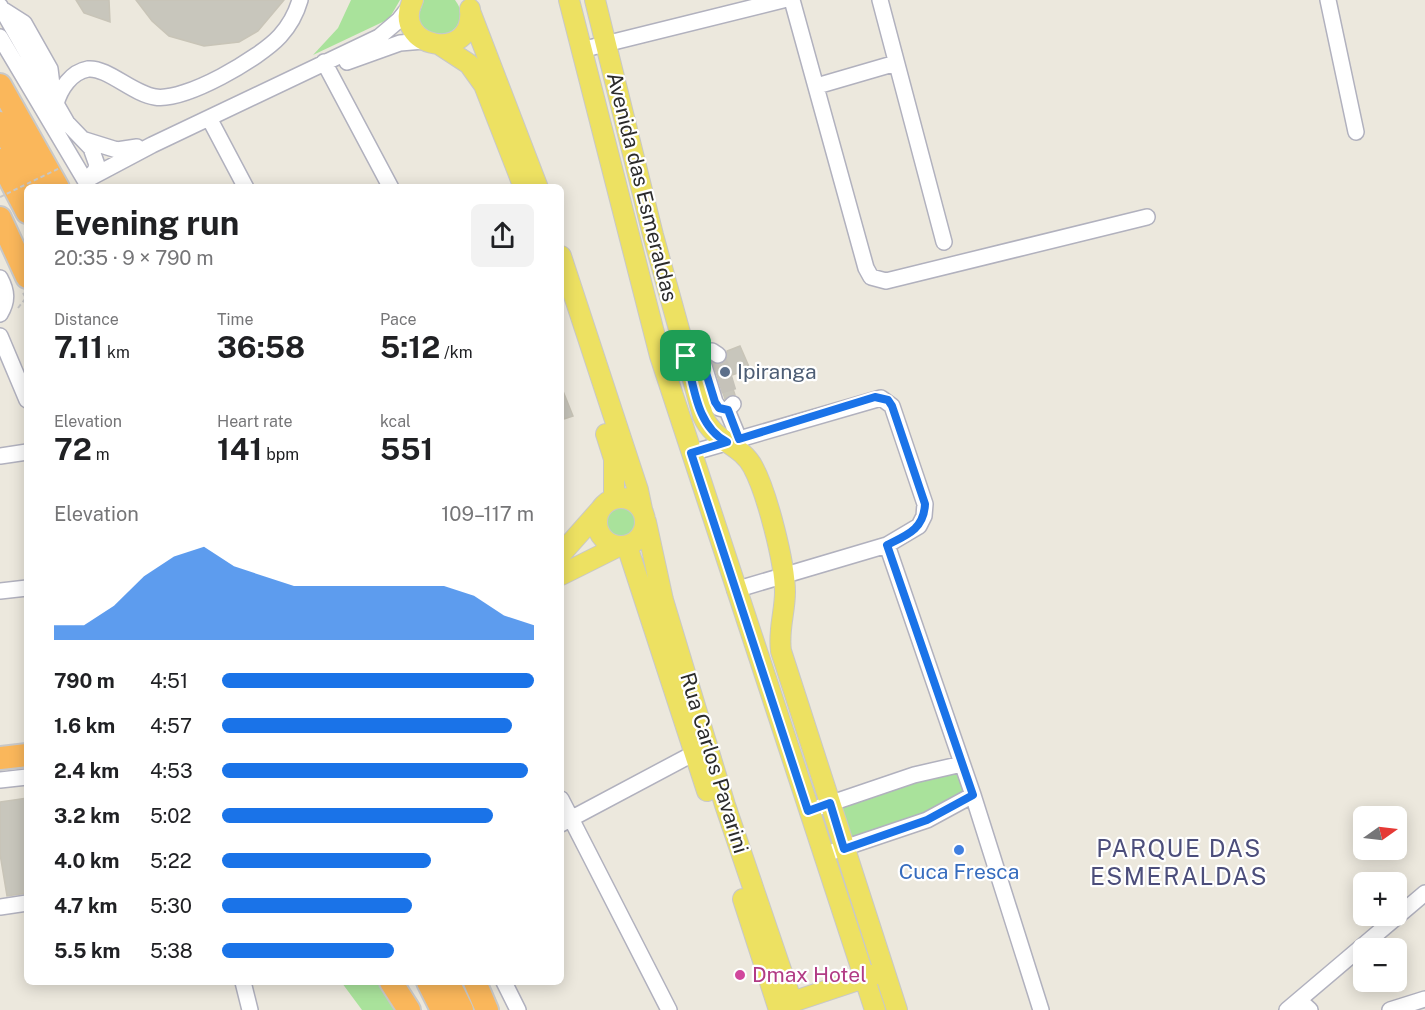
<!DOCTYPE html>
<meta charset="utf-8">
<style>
:root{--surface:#fff;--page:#f2f2f2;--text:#202124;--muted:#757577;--accent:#1a73e8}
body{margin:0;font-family:"Public Sans",sans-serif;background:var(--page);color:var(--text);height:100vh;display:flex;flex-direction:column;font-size:22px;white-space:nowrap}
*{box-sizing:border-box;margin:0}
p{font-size:20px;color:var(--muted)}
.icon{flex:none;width:33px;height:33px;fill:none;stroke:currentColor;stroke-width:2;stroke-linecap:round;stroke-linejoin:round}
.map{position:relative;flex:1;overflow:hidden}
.drawer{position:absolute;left:24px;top:184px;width:540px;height:801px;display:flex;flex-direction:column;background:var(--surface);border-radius:9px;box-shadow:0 3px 15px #0003}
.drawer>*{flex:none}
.needle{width:39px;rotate:76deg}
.buttons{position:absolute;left:1353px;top:806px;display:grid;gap:12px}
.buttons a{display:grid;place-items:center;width:54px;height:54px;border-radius:9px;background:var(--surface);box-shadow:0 3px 15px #0003;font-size:30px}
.pin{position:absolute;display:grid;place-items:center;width:51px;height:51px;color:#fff;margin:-26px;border-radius:12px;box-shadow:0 3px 9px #0006}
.round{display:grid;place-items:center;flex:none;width:63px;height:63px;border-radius:9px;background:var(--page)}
.overview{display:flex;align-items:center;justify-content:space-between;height:102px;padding:0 30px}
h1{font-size:33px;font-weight:700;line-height:45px}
.figures{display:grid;grid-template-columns:repeat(3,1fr);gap:9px;height:102px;padding:6px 30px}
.figures div{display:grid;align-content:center}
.figures b{font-size:30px;font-weight:700}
.figures small{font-size:16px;font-weight:400}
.figures p{font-size:16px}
.chart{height:168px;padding:12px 30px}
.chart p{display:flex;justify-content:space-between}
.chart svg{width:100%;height:108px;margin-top:6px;fill:var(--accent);opacity:.7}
ul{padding:0 30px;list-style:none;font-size:20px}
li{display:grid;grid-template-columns:96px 72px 1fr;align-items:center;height:45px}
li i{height:15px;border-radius:8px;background:var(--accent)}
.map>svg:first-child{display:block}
.green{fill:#a9e29b}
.building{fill:#c8c6bc;stroke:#c8c4b7;stroke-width:1.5}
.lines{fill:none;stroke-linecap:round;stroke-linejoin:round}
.minor-tunnel{stroke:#c5c2b9;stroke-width:15;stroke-dasharray:15 8;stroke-linecap:butt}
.minor-casing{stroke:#b1b1be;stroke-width:18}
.major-casing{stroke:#c8c8c8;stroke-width:22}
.highway-casing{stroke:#c8c8c8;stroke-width:26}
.path{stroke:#c8c8c8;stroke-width:2;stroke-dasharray:4.5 3;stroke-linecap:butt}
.minor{stroke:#fff;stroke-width:15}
.major{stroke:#ede162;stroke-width:20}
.highway{stroke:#fab75b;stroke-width:22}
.path-bridge{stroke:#c8c8c8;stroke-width:2;stroke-dasharray:4.5 3;stroke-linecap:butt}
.route-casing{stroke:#fff;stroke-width:12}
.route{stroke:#1a73e8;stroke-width:8}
.service-dot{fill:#5c6f8a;stroke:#fff;stroke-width:2}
.shop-dot{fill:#3f7fe0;stroke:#fff;stroke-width:2}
.hotel-dot{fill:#d1479c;stroke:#fff;stroke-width:2}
.labels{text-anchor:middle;stroke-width:4.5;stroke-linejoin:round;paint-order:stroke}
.street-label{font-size:21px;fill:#2b2b2b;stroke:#fff}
.service-label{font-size:21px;fill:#4e5e75;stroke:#fff;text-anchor:start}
.shop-label{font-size:21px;fill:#366cbe;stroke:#fff}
.hotel-label{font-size:21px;fill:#b23c85;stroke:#fff;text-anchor:start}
.quarter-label{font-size:24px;letter-spacing:1.5px;fill:#4c4e7b;stroke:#fff}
</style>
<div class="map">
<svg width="1425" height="1010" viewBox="0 0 1425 1010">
<rect width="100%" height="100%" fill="#ece8dd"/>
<!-- green -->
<path class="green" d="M351 0H400L389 19 313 55 338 28Z
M424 0H455C468 17 458 30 441 37L423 29 418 17Z
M606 522a15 15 0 1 1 30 0a15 15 0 1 1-30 0Z
M962 764 973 795 844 849 830 803Z
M342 983H382L401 1010H362Z"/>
<!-- building -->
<path class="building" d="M76 0H109L110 22 84 13Z
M136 0H284L258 31 239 42 204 46 169 36 152 21Z
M740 346 750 369 729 376 735 395 725 399 713 363H723L726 360 727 351Z
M561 386 573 416 561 420Z
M27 798V893L7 896 0 854V802Z"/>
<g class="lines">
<!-- minor-tunnel -->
<path class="minor-tunnel" d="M718 355 732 401"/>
<defs>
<path id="minor" d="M792 0 866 268 871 277 886 281 1147 217
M880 0 944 242
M1328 0 1356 132
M0 6 67 123 91 148 97 165 95 171 88 178
M2 9 24 23 50 69 53 93
M0 37 89 187
M581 50 783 0
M324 62 391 188
M347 62 400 43 424 41
M817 86 896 63
M56 104C60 89 71 72 88 69 107 67 133 94 155 97 185 102 260 58 280 36 290 25 296 14 300 0
M209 118 246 188
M85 140 117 150 137 147
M86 180 152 145 379 37 399 20 411 5
M0 278C7 291 8 301 0 314
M0 336 27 400
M700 353 715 402 719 408 727 410
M690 355 712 351 718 355
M733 404 727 410 739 439
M691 453 881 398 892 406 925 504 924 516 919 526 887 545 735 590
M0 456 27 452
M887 545 973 795 1041 1010
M0 591 27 588
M0 780 27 777
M561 799 669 1010
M808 811 914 775 962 764
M561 824 702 749
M823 855 927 820 973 795
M0 907 27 903
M243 982 250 1010
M504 982 518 1010
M1299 1000 1310 1010
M1287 1010 1425 893
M1390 1010 1425 999"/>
<path id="major" d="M413 0C389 48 476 65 470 9
M569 0 660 356 875 1010
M595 0 653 235 703 416C714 442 741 444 753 467 767 493 785 563 785 592 785 612 778 630 781 651L897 1010
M470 11 538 188
M440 45 469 64 484 85 521 180
M561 256 638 490 642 509
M606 434 614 459V499
M597 522a24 24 0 1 1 48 0a24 24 0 1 1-48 0Z
M646 522 663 600 725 805 792 1002
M627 546 707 791
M561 554 600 510
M561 575 619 546
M743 899 779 1010
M783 1009 792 1002 876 974"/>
<path id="highway" d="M0 85 58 188
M0 123 34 188
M0 160 27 212
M0 218 27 277
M0 758 27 755
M391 982 409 1010
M428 982 442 1010
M448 982 462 1010
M475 982 487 1010"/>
</defs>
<!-- minor casing -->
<use href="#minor" class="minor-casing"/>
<!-- major casing -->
<use href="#major" class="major-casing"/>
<!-- highway casing -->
<use href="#highway" class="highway-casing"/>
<!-- path -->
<path class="path" d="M18 308 26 298 23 293"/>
<!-- minor -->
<use href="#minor" class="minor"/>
<!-- major -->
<use href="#major" class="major"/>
<!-- highway -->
<use href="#highway" class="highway"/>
<!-- path-bridge -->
<path class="path-bridge" d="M0 197 60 168"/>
</g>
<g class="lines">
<defs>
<path id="route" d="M700 353 715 402 719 408 728 410 739 439 875 397 888 400 892 406 925 504C924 529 907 535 887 545L973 795 927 820 844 849 830 803 808 811 691 453 727 442C697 427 694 387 686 356Z"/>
</defs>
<!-- route casing -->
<use href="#route" class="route-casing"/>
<!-- route -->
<use href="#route" class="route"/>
</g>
<!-- markers -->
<circle class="service-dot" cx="725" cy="372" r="6"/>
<circle class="shop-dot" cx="959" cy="850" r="6"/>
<circle class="hotel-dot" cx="740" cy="975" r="6"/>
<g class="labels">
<!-- street labels -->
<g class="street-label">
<text transform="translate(642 187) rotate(76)" y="7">Avenida das Esmeraldas</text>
<text transform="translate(714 763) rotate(73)" y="7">Rua Carlos Pavarini</text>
</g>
<!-- service labels -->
<g class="service-label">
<text x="737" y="379">Ipiranga</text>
</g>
<!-- shop labels -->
<g class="shop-label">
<text x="959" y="879">Cuca Fresca</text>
</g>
<!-- hotel labels -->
<g class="hotel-label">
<text x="752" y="982">Dmax Hotel</text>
</g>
<!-- quarter labels -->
<g class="quarter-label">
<text x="1179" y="857">PARQUE DAS<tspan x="1179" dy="28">ESMERALDAS</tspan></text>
</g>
</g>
</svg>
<div class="buttons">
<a><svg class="needle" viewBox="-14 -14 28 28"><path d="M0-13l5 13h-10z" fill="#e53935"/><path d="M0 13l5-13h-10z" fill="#757577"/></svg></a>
<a>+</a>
<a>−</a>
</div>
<div class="pin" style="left:686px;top:356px;background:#1e9e55"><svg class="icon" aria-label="arrive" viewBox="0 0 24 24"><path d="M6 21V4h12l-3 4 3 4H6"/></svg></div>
<section class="drawer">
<div class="overview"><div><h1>Evening run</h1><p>20:35 · 9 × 790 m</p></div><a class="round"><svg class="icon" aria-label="share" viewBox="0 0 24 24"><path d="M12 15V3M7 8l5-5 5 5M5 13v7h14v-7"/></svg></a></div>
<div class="figures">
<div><p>Distance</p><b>7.11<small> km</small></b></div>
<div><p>Time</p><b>36:58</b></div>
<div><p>Pace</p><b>5:12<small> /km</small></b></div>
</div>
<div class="figures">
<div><p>Elevation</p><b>72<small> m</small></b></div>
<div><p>Heart rate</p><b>141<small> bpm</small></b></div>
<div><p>kcal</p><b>551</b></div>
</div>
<div class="chart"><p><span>Elevation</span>109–117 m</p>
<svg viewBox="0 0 160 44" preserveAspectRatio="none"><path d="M0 44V38L10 38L20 30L30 18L40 10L50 6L60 14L70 18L80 22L90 22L100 22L110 22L120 22L130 22L140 26L150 34L160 38V44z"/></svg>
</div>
<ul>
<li><b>790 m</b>4:51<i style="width:100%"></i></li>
<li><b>1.6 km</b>4:57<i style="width:93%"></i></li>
<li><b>2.4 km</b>4:53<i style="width:98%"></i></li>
<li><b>3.2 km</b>5:02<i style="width:87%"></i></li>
<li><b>4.0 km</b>5:22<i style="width:67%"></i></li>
<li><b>4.7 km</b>5:30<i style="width:61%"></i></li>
<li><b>5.5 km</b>5:38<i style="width:55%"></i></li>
</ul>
</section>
</div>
